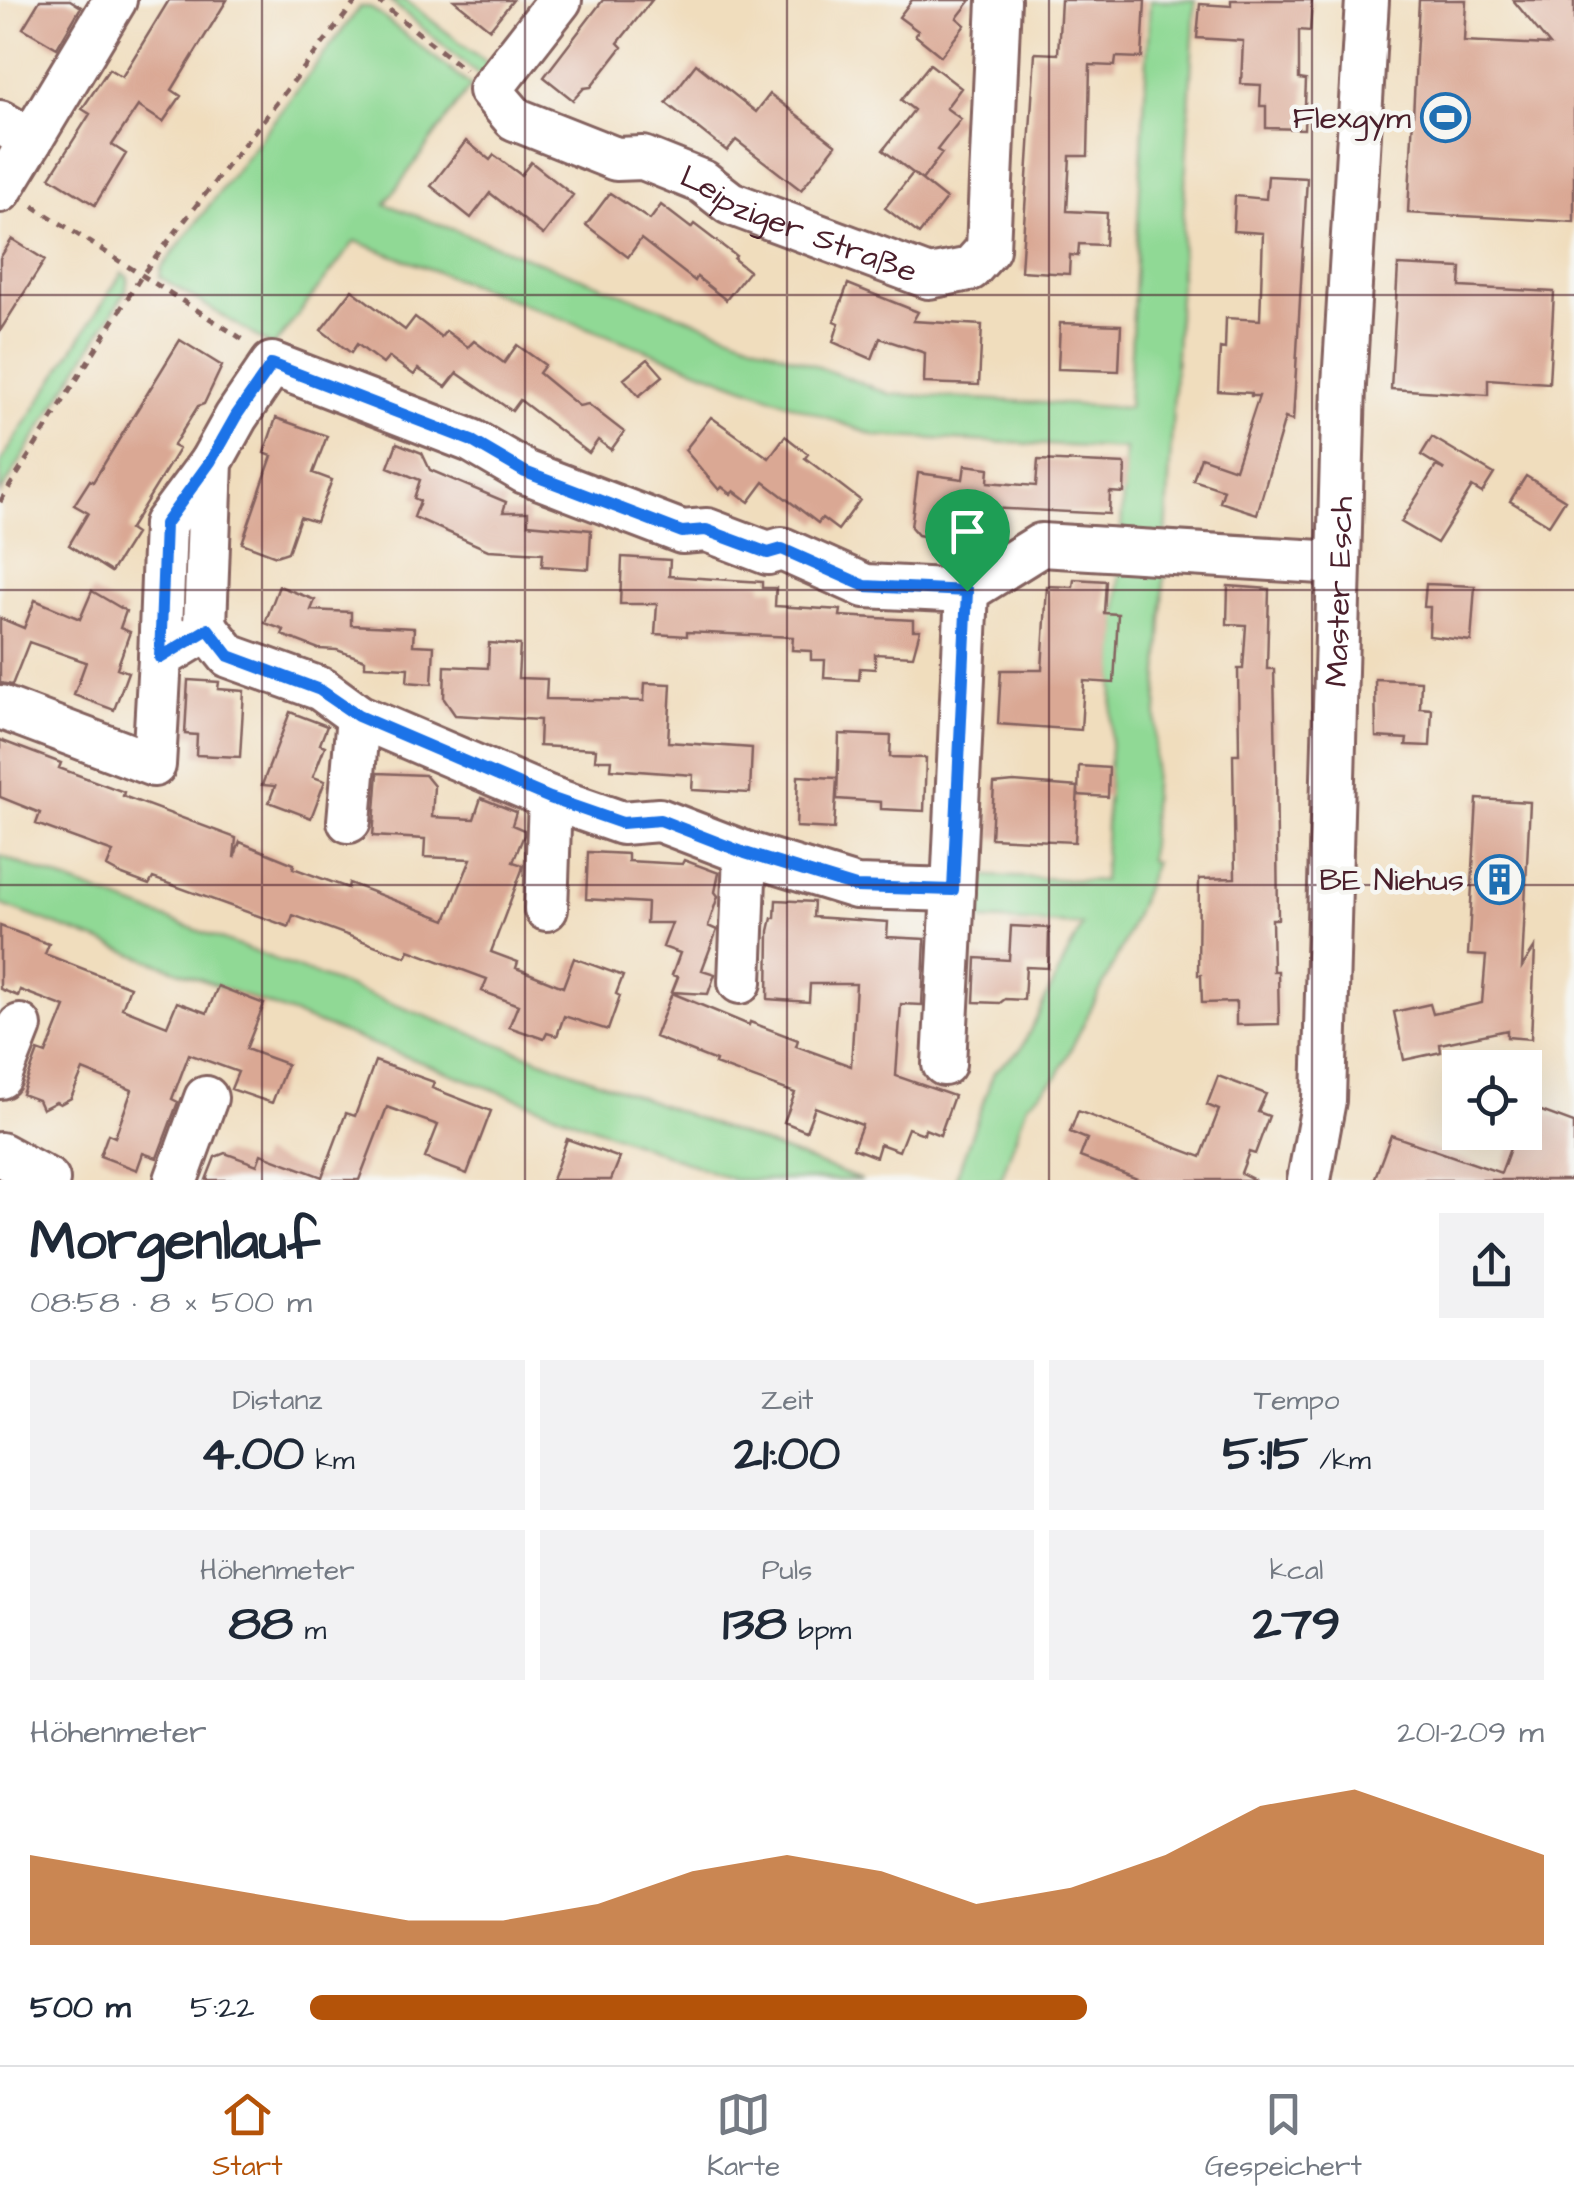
<!DOCTYPE html>
<html lang="de">
<meta charset="utf-8">
<style>
:root{--surface:#fff;--page:#f2f2f3;--text:#1f2937;--muted:#747a83;--line:#e0e1e3;--accent:#b45309}
body{margin:0;font-family:"Architects Daughter",sans-serif;background:var(--page);color:var(--text);height:100vh;display:flex;flex-direction:column;font-size:38px;white-space:nowrap}
*{box-sizing:border-box;margin:0}
p{font-size:32px;color:var(--muted)}
.icon{flex:none;width:55px;height:55px;fill:none;stroke:currentColor;stroke-width:2;stroke-linecap:round;stroke-linejoin:round}
.map{position:relative;height:1180px;overflow:hidden}
.details{display:flex;flex-direction:column;background:var(--surface);flex:1}
.details>*{flex:none}
.tools{position:absolute;left:1442px;top:1050px;display:grid;gap:20px}
.tools a{display:grid;place-items:center;width:100px;height:100px;border-radius:0px;background:var(--surface);box-shadow:0 10px 40px #0002;font-size:50px}
.pin{position:absolute;display:grid;place-items:center;width:85px;height:85px;color:#fff;margin:-102px -42px;border-radius:50% 50% 50% 0;rotate:-45deg;box-shadow:0 0 10px #0007}
.pin .icon{rotate:45deg}
.round{display:grid;place-items:center;flex:none;width:105px;height:105px;border-radius:0px;background:var(--page)}
.headline{display:flex;align-items:center;justify-content:space-between;height:170px;padding:0 30px}
h1{font-size:55px;font-weight:700;line-height:75px}
.stats{display:grid;grid-template-columns:repeat(3,1fr);gap:15px;height:170px;padding:10px 30px}
.stats div{display:grid;align-content:center;border-radius:0px;background:var(--page);text-align:center}
.stats b{font-size:50px;font-weight:700}
.stats small{font-size:28px;font-weight:400}
.stats p{font-size:28px}
.chart{height:280px;padding:20px 30px}
.chart p{display:flex;justify-content:space-between}
.chart svg{width:100%;height:180px;margin-top:10px;fill:var(--accent);opacity:.7}
ul{padding:0 30px;list-style:none;font-size:32px}
li{display:grid;grid-template-columns:160px 120px 1fr;align-items:center;height:75px}
li i{height:25px;border-radius:12px;background:var(--accent)}
.tabs{display:flex;justify-content:space-around;align-items:center;height:140px;border-top:2px solid var(--line);background:var(--surface);font-size:28px;color:var(--muted)}
.tabs a{display:grid;justify-items:center;gap:5px}
.tabs .current{color:var(--accent)}
.map>svg:first-child{display:block}
.green{fill:#90d995;stroke:#6d7c60;stroke-width:2.5}
.building{fill:#daa894}
.lines{fill:none;stroke-linecap:round;stroke-linejoin:round}
.minor-casing{stroke:#84625e;stroke-width:48}
.path{stroke:#84625e;stroke-width:5;stroke-dasharray:8 8;stroke-linecap:butt}
.minor{stroke:#fff;stroke-width:42}
.route-casing{stroke:#fff;stroke-width:20}
.route{stroke:#1a73e8;stroke-width:12}
.grid{fill:none;stroke:#4a1f2b;stroke-width:2.5;stroke-opacity:0.55}
.labels{text-anchor:middle;stroke-width:9;stroke-linejoin:round;paint-order:stroke}
.poi-label{font-size:32px;fill:#4a1f2b;stroke:#f6f6f2;text-anchor:end}
.street-label{font-size:32px;fill:#4a1f2b;stroke:#f6f6f2}
</style>
<div class="map">
<svg width="1574" height="1180" viewBox="0 0 1574 1180">
<rect width="100%" height="100%" fill="#f6f6f2"/>
<filter id="ink" filterUnits="userSpaceOnUse"><feTurbulence type="fractalNoise" baseFrequency=".01" numOctaves="2"/><feDisplacementMap in="SourceGraphic" scale="20" xChannelSelector="R" yChannelSelector="G"/><feConvolveMatrix kernelMatrix="1 2 1 2 8 2 1 2 1" color-interpolation-filters="sRGB"/></filter>
<filter id="wash" filterUnits="userSpaceOnUse"><feTurbulence type="fractalNoise" baseFrequency=".0048" numOctaves="4" result="noise"/><feDisplacementMap in="SourceGraphic" scale="40" xChannelSelector="R" yChannelSelector="G"/><feGaussianBlur stdDeviation="2.25" result="paint"/><feColorMatrix in="noise" values="0 0 0 0 0 0 0 0 0 0 0 0 0 0 0 0 0 1.4 0 .05"/><feComposite in="paint" operator="in"/></filter>
<g filter="url(#wash)">
<rect width="100%" height="100%" fill="#f0ddbd"/>
<!-- green -->
<path class="green" d="M389 0H405L491 66 482 78Z
M1150 0H1195L1166 537 1121 535 1125 449 876 436 355 241 273 347 160 277 161 269 360 7H370L471 86 385 204 890 394 1128 408Z
M122 273 128 277 126 291 0 494V463Z
M1120 559 1165 562 1149 861 1155 862 1123 945 1057 1077 1027 1104 1001 1180H955L994 1072 1021 1049 1082 925 964 919 967 875 1103 881Z
M0 856 765 1144 861 1180H734L0 904Z"/>
<g id="blocks">
<!-- building -->
<path class="building" d="M40 0H70L81 7 57 48 23 28Z
M169 0H227L172 90 181 96 163 122 138 106 112 145 126 154 95 205 50 177 90 114 82 109 109 69 122 77Z
M454 0H513L490 29Z
M603 0H652L618 43 622 47 591 87 584 88 573 100 544 77Z
M912 0H971L957 18 965 25 941 56 915 35 918 31 899 17Z
M1061 0H1145L1142 58 1116 57 1115 66 1090 65 1088 156H1070L1067 211 1107 213 1105 245 1079 244 1078 256 1070 255 1069 274 1021 271 1035 53 1058 54Z
M1231 0H1312L1310 31 1299 30V79L1306 80 1304 129 1266 128V106H1260L1261 85 1241 84 1243 41 1197 38 1200 4 1231 6Z
M1419 0H1466L1464 41 1550 45 1513 0H1574V222L1408 213Z
M696 64 756 112 770 94 836 145 801 190 736 140 727 151 666 103Z
M930 64 961 88 946 108 961 119 937 150 942 153 922 180 883 150 914 110 901 100Z
M466 141 490 160 494 155 521 175 531 162 573 195 543 235 490 193 471 218 431 186Z
M913 173 946 199 919 234 885 208Z
M1268 176 1307 178 1293 421 1285 418 1257 514 1220 502 1224 490 1193 480 1201 457 1235 469 1259 396H1251V393L1218 391 1220 348 1225 349 1226 318 1260 320 1263 233 1233 231 1235 196 1266 199Z
M610 193 650 220 661 205 691 228 694 224 736 256 734 259 749 271 726 300 697 277 695 281 641 239 628 257 586 225Z
M12 239 45 260 0 331V258Z
M1398 265 1461 268 1460 287 1554 292 1549 383 1488 379V395L1391 389Z
M848 284 918 312 913 321 982 325 979 385 924 383 925 353 880 338 872 359 833 342 839 323 834 321Z
M352 290 405 330 415 317 441 337 446 331 468 347 474 341 504 363 517 345 545 365 539 373 579 406 588 404 624 432 611 450 598 440 589 453 520 400 512 411 457 373 446 387 418 369 414 375 389 357 383 364 357 344 351 353 321 330Z
M1060 323 1121 325 1119 371 1058 369Z
M180 340 222 366 204 404 198 406 173 446 179 449 129 530 135 534 111 572 69 545 88 513 74 505 90 480 93 482Z
M648 359 663 376 639 396 624 379Z
M711 417 769 458 785 436 808 454 805 458 860 500 838 530 822 518 818 523 764 482 749 502 734 491 731 494 722 487 719 490 685 450Z
M276 418 327 436 313 473 332 480 316 522 300 517 288 552 276 556 242 543 272 456 264 453Z
M1432 437 1494 474 1482 493 1472 487 1437 543 1401 522 1436 466 1445 470 1421 455Z
M397 443 422 453 430 470 506 502 503 512H528V524L591 530 589 569 542 566 543 553 488 550 414 517 420 501 414 498 420 480 388 467Z
M1038 460 1125 464 1124 493 1110 492 1109 514 967 507 966 518 959 517 957 536 933 533 928 537 918 535 911 527 918 473 963 479 965 465 989 468 988 482 1036 486Z
M1526 476 1565 500 1549 525 1510 501Z
M622 557 670 560 669 576 762 582V588H776L775 606 841 610 840 616 913 620V630H920L913 656 875 654V669L860 668 859 680 824 678 825 660H811V651L792 650 793 637 687 632V636L655 634 657 604H620Z
M1074 579 1106 581 1104 613 1118 614 1114 683 1084 681 1081 730 998 724 1001 670H1042L1047 586 1073 587Z
M1426 584 1475 586 1471 641 1429 636 1430 607H1424Z
M279 586 315 600 311 610 351 612V625L414 628 413 645 434 646 432 684 407 682 408 668 365 666V660L337 650 319 649 282 635 284 630 265 623Z
M1228 586 1269 589 1267 669H1274L1276 765 1278 919H1272L1273 971H1278L1279 1024 1236 1025V1002L1202 1003 1201 975H1198L1199 879 1235 878 1233 754H1239L1238 669H1243L1246 625 1227 624Z
M92 591 126 611 120 628 130 632 117 668 128 672 114 710 74 695 86 662 29 642 12 685 0 683V618L24 628 35 600 80 619Z
M489 643 520 645 518 678 547 679 546 699 644 701 645 683 671 684 668 742 752 748 750 793 692 790 693 775 611 769 612 760H595L596 749 539 746 540 720 455 715 444 699 445 666 488 668Z
M1375 679 1421 681 1420 708 1432 709 1430 746 1406 745 1407 739 1376 737Z
M188 680 219 682 218 689 244 691 240 757 196 755 197 735 185 734Z
M290 712 327 726 320 744 325 746 313 777 325 781 311 818 269 802 275 786 262 785Z
M839 734 891 736 890 757 926 758 924 811 881 809V802L837 799Z
M0 740 61 763 59 768 124 792 123 796 236 838 234 858 240 842 294 864 293 868 348 888 349 883 446 920 471 859 424 857 425 839 373 836 378 773 425 775 434 786 432 817 474 819 481 798 516 812 512 825 524 830V835L513 862 523 865 522 870 491 952 518 962 516 968 563 987 574 958 623 976 616 994 620 996 608 1030 564 1016 557 1036 547 1033 544 1039 509 1027 518 1005 482 991 487 979 409 950 406 957 293 915 289 927 153 878 149 885 120 874 107 867 113 852 36 824 40 813 0 797Z
M1079 766 1109 768 1108 797 1078 795Z
M798 776 837 778 834 829 796 827Z
M1014 782 1078 787 1075 842 991 838 994 784Z
M1477 799 1530 802 1522 967 1535 947 1531 1039 1507 1037V1030L1440 1044 1441 1052 1404 1060 1394 1012 1430 1004 1433 1014 1482 1003 1486 956 1468 955Z
M588 852 628 854V861L682 864 684 860 719 873 715 892 718 896 708 926 717 930 702 970 715 974 708 994 672 992 678 977 672 975 680 953 663 947 672 923H646L647 903 586 899Z
M776 900 814 902 813 917 888 922 887 937 925 939 922 1005 901 1004 896 1076 954 1096 940 1135 925 1129 924 1134 908 1128 899 1151 880 1144 876 1157 853 1148 862 1125 815 1107 806 1131 784 1122 795 1093 715 1064 716 1061 655 1037 672 993 749 1025 750 1022 798 1040 796 1046 851 1066 856 984H810L809 1002 768 999 769 931 772 918H775Z
M0 926 49 944 45 954 130 987 122 1008 167 1026 177 1002 207 1013 218 986 264 1004 246 1049 287 1064 272 1103 231 1089 238 1072 189 1054 172 1099 178 1102 157 1158 143 1153 137 1170 100 1156 108 1134 115 1137 132 1090 83 1070 71 1098 60 1104 56 1102 42 1109 38 1100 22 1094 38 1051 46 1054 65 1007 20 990 18 996 0 989Z
M1011 926 1049 928 1048 968 1026 967 1024 1000 1005 999 1000 1003 974 1002 976 958 1009 960Z
M375 1061 434 1082 432 1088 491 1111 467 1174 425 1158 438 1125 387 1107 359 1180H206L215 1157 225 1153 257 1165 261 1154 322 1177 346 1113 355 1116Z
M1218 1076 1266 1094 1258 1112 1269 1116 1255 1154 1249 1152 1241 1173 1255 1180H1140L1080 1157 1087 1139 1070 1132 1078 1111 1201 1157 1219 1110 1207 1105Z
M1525 1105 1574 1123V1169L1570 1180H1374L1391 1135 1501 1173 1516 1132H1525Z
M567 1139 620 1158 611 1180H552Z"/>
</g>
</g>
<g filter="url(#ink)">
<use href="#blocks" fill-opacity="0" stroke="#84625e" stroke-width="2.5"/>
<g class="lines">
<defs>
<g id="minor">
<path id="s1" d="M560 0 490 90 515 119 616 159 643 158 703 182 730 203 929 277 970 269 988 249 999 0"/>
<path d="M0 122 31 140 0 191"/>
<path d="M31 140 115 0"/>
<path d="M967 591 953 890 856 887 745 853 659 820 622 823 550 798 358 716 321 689 229 656 205 626 211 462 236 417 272 364 472 441 525 472 682 532 707 530 768 553 782 549 865 586 967 591 1041 545 1338 563"/>
<path d="M160 658 165 524 211 462"/>
<path d="M0 707 154 765 160 658 208 629"/>
<path d="M349 821 358 716"/>
<path d="M546 909 550 798"/>
<path d="M740 982 745 853"/>
<path d="M944 1064 953 890"/>
<path d="M0 1077 20 1026"/>
<path d="M0 1154 48 1180"/>
<path d="M176 1180 206 1098"/>
<path id="s2" d="M1309 1180 1324 1100 1344 385 1367 0"/>
</g>
</defs>
<!-- minor casing -->
<use href="#minor" class="minor-casing"/>
<!-- path -->
<path class="path" d="M377 0 465 70
M33 206 247 342
M0 502 142 275 357 0"/>
<!-- minor -->
<use href="#minor" class="minor"/>
</g>
</g>
<g class="lines" filter="url(#ink)">
<defs>
<path id="route" d="M272 364 472 441 525 472 682 532 706 530 768 553 782 549 865 586 967 591 953 890 856 887 745 853 660 820 622 823 550 798 358 716 320 690 229 656 208 629 160 658 165 524 210 462 236 416Z"/>
</defs>
<!-- route casing -->
<use href="#route" class="route-casing"/>
<!-- route -->
<use href="#route" class="route"/>
</g>
<!-- grid -->
<path class="grid" d="M262 0V1180M525 0V1180M787 0V1180M1049 0V1180M1312 0V1180M0 295H1574M0 590H1574M0 885H1574"/>
<!-- icons -->
<defs>
<symbol id="stadium-ring" viewBox="-11 -11 22 22"><circle r="9.5" fill="#f6f6f2" stroke="#1f6fb2" stroke-width="1.5"/><path d="M0-5a6.5 5 0 1 0 0 10a6.5 5 0 1 0 0-10ZM-3.5-1.8h7v3.6h-7Z" fill="#1f6fb2"/></symbol>
<symbol id="building-ring" viewBox="-11 -11 22 22"><circle r="9.5" fill="#f6f6f2" stroke="#1f6fb2" stroke-width="1.5"/><path d="M-4-6H4V6H1V3H-1V6H-4ZM-2.5-4.3h1.7v1.8h-1.7ZM.8-4.3h1.7v1.8H.8ZM-2.5-1h1.7V.8h-1.7ZM.8-1h1.7V.8H.8Z" fill="#1f6fb2"/></symbol>
</defs>
<g fill-rule="evenodd">
<use href="#stadium-ring" x="1418" y="90" width="55" height="55"/>
<use href="#building-ring" x="1472" y="852" width="55" height="55"/>
</g>
<g class="labels">
<!-- poi labels -->
<g class="poi-label">
<text x="1411" y="128">Flexgym</text>
<text x="1464" y="890">BE Niehus</text>
</g>
<!-- street labels -->
<g class="street-label">
<text dy="11" stroke="none"><textPath href="#s1" startOffset="458">Leipziger Straße</textPath></text>
<text dy="11" stroke="none"><textPath href="#s2" startOffset="590">Master Esch</textPath></text>
</g>
</g>
</svg>
<div class="tools">
<a><svg class="icon" aria-label="locate" viewBox="0 0 24 24"><circle cx="12" cy="12" r="6"/><path d="M12 2v4M12 18v4M2 12h4M18 12h4"/></svg></a>
</div>
<div class="pin" style="left:967px;top:591px;background:#1e9e55"><svg class="icon" aria-label="arrive" viewBox="0 0 24 24"><path d="M6 21V4h12l-3 4 3 4H6"/></svg></div>
</div>
<section class="details">
<div class="headline"><div><h1>Morgenlauf</h1><p>08:58 · 8 × 500 m</p></div><a class="round"><svg class="icon" aria-label="share" viewBox="0 0 24 24"><path d="M12 15V3M7 8l5-5 5 5M5 13v7h14v-7"/></svg></a></div>
<div class="stats">
<div><p>Distanz</p><b>4.00<small> km</small></b></div>
<div><p>Zeit</p><b>21:00</b></div>
<div><p>Tempo</p><b>5:15<small> /km</small></b></div>
</div>
<div class="stats">
<div><p>Höhenmeter</p><b>88<small> m</small></b></div>
<div><p>Puls</p><b>138<small> bpm</small></b></div>
<div><p>kcal</p><b>279</b></div>
</div>
<div class="chart"><p><span>Höhenmeter</span>201–209 m</p>
<svg viewBox="0 0 160 44" preserveAspectRatio="none"><path d="M0 44V22L10 26L20 30L30 34L40 38L50 38L60 34L70 26L80 22L90 26L100 34L110 30L120 22L130 10L140 6L150 14L160 22V44z"/></svg>
</div>
<ul>
<li><b>500 m</b>5:22<i style="width:63%"></i></li>
</ul>
</section>
<nav class="tabs">
<a class="current"><svg class="icon" aria-label="home" viewBox="0 0 24 24"><path d="M3 11l9-7 9 7M6 9v11h12V9"/></svg>Start</a>
<a><svg class="icon" aria-label="map" viewBox="0 0 24 24"><path d="M3 6l6-2 6 2 6-2v14l-6 2-6-2-6 2zM9 4v14M15 6v14"/></svg>Karte</a>
<a><svg class="icon" aria-label="saved" viewBox="0 0 24 24"><path d="M7 4h10v16l-5-4-5 4z"/></svg>Gespeichert</a>
</nav>
